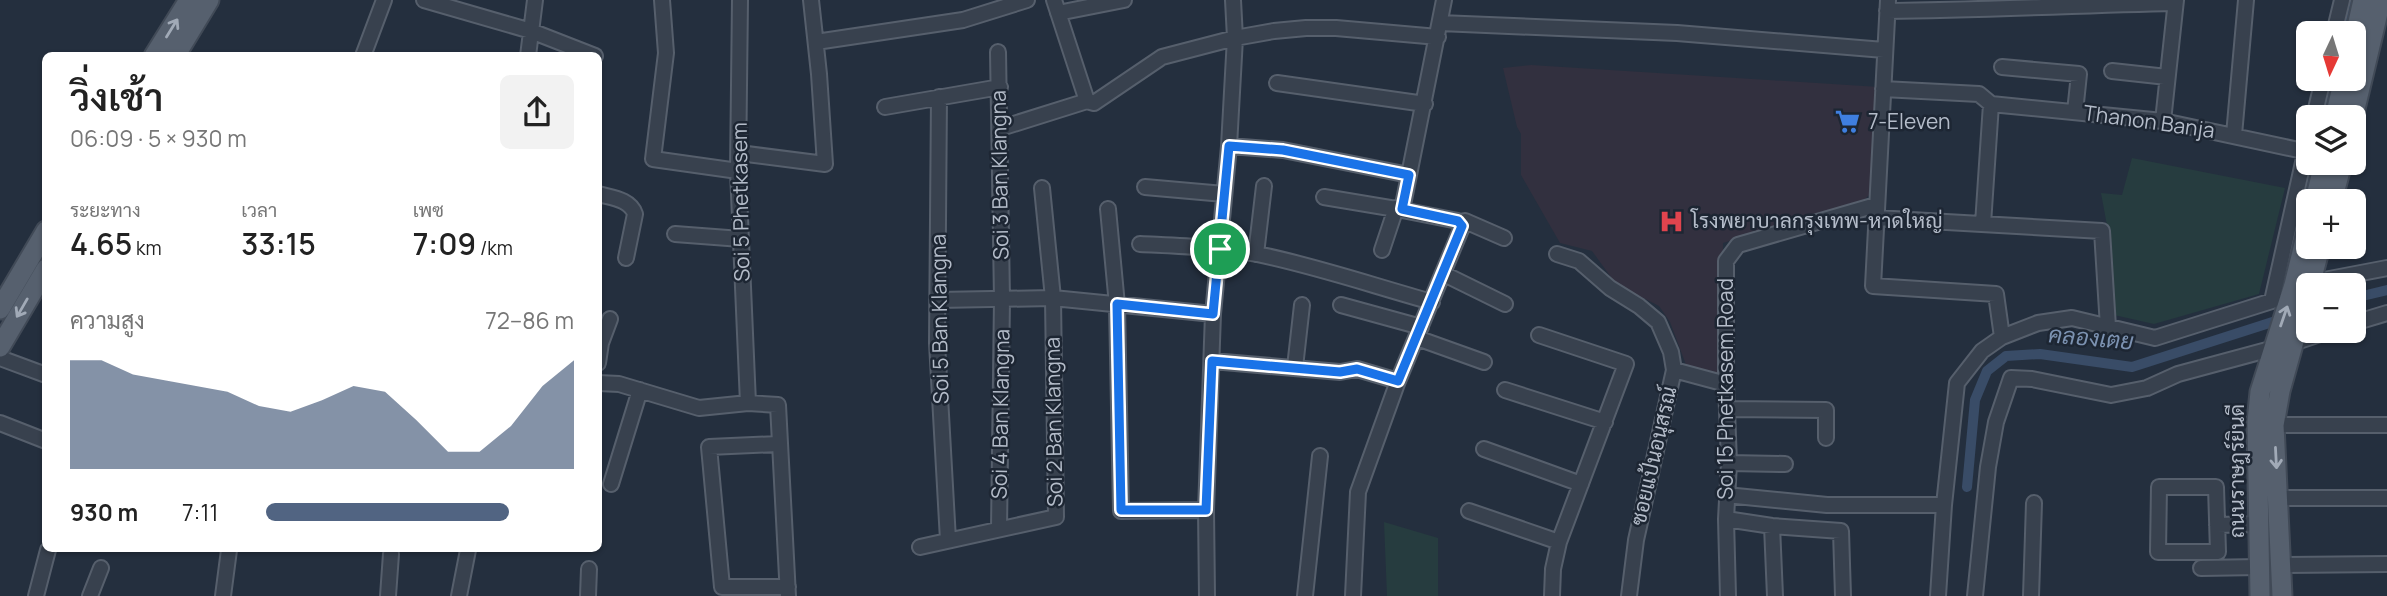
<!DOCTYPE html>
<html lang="th">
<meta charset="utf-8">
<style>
:root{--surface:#fff;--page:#f2f2f2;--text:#222;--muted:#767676;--accent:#516482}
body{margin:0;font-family:Manrope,Sarabun,sans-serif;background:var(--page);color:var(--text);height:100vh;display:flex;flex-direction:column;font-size:26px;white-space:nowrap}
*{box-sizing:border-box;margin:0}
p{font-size:23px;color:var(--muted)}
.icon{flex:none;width:38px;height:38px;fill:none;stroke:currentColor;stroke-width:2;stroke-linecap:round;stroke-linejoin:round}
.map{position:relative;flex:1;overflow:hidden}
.side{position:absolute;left:42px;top:52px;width:560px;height:500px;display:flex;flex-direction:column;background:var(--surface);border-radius:10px;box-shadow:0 2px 5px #0004}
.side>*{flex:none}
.needle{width:46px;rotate:184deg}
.fabs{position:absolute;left:2296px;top:21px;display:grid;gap:14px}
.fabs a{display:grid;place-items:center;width:70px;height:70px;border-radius:10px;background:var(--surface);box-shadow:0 2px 5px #0004;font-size:35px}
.pin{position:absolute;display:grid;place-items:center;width:60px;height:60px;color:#fff;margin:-30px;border:4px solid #fff;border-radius:50%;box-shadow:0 2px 7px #0007}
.round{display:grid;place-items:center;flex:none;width:74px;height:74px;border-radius:10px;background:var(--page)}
.overview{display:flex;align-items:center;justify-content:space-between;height:119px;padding:0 28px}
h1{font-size:38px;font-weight:600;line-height:52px}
.stats{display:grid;grid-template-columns:repeat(3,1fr);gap:10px;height:119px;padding:7px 28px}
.stats div{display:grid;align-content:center}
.stats b{font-size:30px;font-weight:600}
.stats small{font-size:19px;font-weight:400}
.stats p{font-size:19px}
.chart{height:196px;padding:14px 28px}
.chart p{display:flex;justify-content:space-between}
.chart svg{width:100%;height:126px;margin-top:7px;fill:var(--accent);opacity:.7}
ul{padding:0 28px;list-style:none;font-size:23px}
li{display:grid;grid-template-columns:112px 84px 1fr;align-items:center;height:52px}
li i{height:18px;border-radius:9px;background:var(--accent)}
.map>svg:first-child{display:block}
.medical{fill:#32303f}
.green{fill:#263c3f}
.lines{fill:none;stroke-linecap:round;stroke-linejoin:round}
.canal{stroke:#394c67;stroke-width:10}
.minor-casing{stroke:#565f6c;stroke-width:18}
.major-casing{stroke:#414a57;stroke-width:23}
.minor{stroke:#38414e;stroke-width:14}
.major{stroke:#56606e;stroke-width:19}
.oneway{stroke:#a1aab7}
.route-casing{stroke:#fff;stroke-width:14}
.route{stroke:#1a73e8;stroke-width:9}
.labels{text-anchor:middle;stroke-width:5;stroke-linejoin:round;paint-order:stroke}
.poi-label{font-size:21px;fill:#b4bcc9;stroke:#1d2633;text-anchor:start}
.street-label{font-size:21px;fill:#b4bcc9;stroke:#1d2633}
.water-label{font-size:23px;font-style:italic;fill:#7c92b1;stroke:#1d2633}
</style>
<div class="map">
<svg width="2387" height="596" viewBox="0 0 2387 596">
<rect width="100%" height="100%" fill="#242f3e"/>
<!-- medical -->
<path class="medical" d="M1531 65 1879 87 1873 191 1865 199 1723 243 1722 378 1688 370 1670 322 1659 306 1616 284 1592 251 1560 243 1521 175V134L1517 127 1503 68Z"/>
<!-- green -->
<path class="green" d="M2132 158 2285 188 2259 294 2154 324 2114 315 2108 231 2101 193 2122 195Z
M1384 522 1438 538V596H1387Z"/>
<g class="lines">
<!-- canal -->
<path class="canal" d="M2345 33 2353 0
M2324 117 2334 79
M2284 279 2313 163
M2354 298 2387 290
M1967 487 1975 400 1987 371 2006 356 2040 354 2132 367 2285 318"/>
<defs>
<path id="minor" d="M424 0 531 31 595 56
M662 0 666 53 653 159 738 171
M740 0 738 171 748 403
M1054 0 1087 101
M1888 0 1873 286 1996 294 2002 337
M1887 11C1983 10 2079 5 2175 3
M1058 13 1124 0
M1440 23 1677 33 1884 50
M2334 33 2342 0
M816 42 963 20 1027 0
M998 52 1002 299 999 529
M363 56 384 0
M528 56 535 0
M2002 67 2079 74 2075 112
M2112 71 2167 77
M1277 83 1425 104
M1883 89 1979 94 1991 104 2163 121 2308 152
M939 97 937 343 948 540
M885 107 1000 87
M2314 117 2323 79
M2163 121 2176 0
M1001 128 1087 101 1094 103 1162 57 1235 38 1274 31 1306 28H1336L1438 37
M2234 135 2246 0
M1229 146 1283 150 1409 175
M739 153 825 164 819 74 811 0
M1145 187 1224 194
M598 194C612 198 630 199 635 214L626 258
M1324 197 1402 210
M1108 209 1117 305 1121 511 1206 510
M1876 218 2102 231 2108 327
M1465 221 1504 238
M1983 224 1991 104
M675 234 741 239
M1140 244C1179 246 1218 247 1257 254 1316 266 1374 286 1432 302
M1382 250 1396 208
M1256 254 1264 186
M1557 254 1579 261 1610 288 1639 306 1658 322 1671 352 1674 370
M1444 274 1505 304
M2303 284 2387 268
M938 300 1053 298 1213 314
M1341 305 1421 327
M2354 323 2387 313
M1539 335 1626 364 1559 542 1553 569 1552 596
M1417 338 1484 362
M0 358 46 375
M1212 361 1340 372 1357 369 1398 381
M598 363 601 343 610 319
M1295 367 1302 305
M598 383 619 384 699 408 748 403 778 405 788 596
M1505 390 1605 422
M1727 409 1826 410V438
M0 423 46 441
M2274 425H2387
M778 444 709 447 722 587H788
M1484 449 1581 484
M1729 463 1785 464
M611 484 640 390
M2159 487H2216L2218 552H2158Z
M1726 495 1827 505H1944
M2278 498H2387
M1469 511 1559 542
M1726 519 1772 526 1841 531 1843 596
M2217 525 2259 524
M1772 526 1775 596
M920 547 1056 517 1053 298 1042 188
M2280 565 2387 564
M2201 568 2259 567
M36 596 48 550
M90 596 101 568
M223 596 229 550
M388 596 391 554
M459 596 468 550
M588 596 589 569
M1207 596 1206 510 1213 314 1229 146 1235 38 1233 0
M1305 596 1320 456
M1353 596 1358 492 1398 381 1462 227 1458 221 1402 210 1444 0
M1629 596 1636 540 1674 370 1726 384
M1728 596 1726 519 1729 463 1726 384V261L1738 245 1876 205
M1938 596 1944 505 1957 383 1982 351 2002 337 2038 323 2072 318 2155 338 2272 301 2308 140
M1975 596 1988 467 1996 422 2011 378 2032 379 2111 395 2147 388 2178 374 2293 343 2329 331
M2031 596 2034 503"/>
<path id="major" d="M2354 40 2363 0
M154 56 189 0
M175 56 209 0
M2335 117 2344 79
M2353 117 2381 0
M2315 201 2324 163
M2332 201 2342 163
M2310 285 2320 247
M0 309 46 231
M0 347 46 269
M2260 596 2257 422 2260 392 2294 285 2308 228
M2282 596 2274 425 2280 391 2308 291"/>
</defs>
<!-- minor casing -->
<use href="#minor" class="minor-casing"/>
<!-- major casing -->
<use href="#major" class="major-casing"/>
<!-- minor -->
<use href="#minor" class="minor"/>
<!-- major -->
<use href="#major" class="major"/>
</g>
<!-- one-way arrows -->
<defs><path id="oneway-shaft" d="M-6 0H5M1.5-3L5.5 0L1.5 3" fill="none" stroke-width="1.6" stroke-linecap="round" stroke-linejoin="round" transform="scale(1.75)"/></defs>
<g class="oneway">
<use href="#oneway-shaft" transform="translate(172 28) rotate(-58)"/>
<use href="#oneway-shaft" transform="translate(22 308) rotate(120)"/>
<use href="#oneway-shaft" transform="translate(2284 316) rotate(-71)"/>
<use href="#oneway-shaft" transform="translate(2276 458) rotate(87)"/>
</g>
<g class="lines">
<defs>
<path id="route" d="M1229 146 1283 150 1409 175 1402 209 1458 221 1462 226 1398 381 1357 369 1340 372 1212 361 1206 510H1121L1117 304 1213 314Z"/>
</defs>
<!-- route casing -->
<use href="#route" class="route-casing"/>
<!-- route -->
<use href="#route" class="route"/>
</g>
<!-- icons -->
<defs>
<symbol id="supermarket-bare" viewBox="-9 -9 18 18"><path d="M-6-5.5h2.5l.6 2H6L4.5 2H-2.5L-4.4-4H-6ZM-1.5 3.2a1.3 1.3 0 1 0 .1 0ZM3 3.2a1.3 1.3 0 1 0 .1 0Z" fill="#3f7fe0" stroke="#1d2633" stroke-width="2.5" paint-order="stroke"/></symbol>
<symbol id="hospital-bare" viewBox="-9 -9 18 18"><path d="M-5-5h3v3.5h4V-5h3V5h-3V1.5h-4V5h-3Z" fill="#e0444e" stroke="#1d2633" stroke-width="2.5" paint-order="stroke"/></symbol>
</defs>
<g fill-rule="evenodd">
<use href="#supermarket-bare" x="1830" y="104" width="35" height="35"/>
<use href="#hospital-bare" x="1654" y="204" width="35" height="35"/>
</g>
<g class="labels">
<!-- poi labels -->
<g class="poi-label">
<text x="1868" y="129">7-Eleven</text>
<text x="1691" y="228">โรงพยาบาลกรุงเทพ-หาดใหญ่</text>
</g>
<!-- street labels -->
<g class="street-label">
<text transform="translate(2149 122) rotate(8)" y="7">Thanon Banja</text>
<text transform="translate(1000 175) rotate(-91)" y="7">Soi 3 Ban Klangna</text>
<text transform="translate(741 202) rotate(-91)" y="7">Soi 5 Phetkasem</text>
<text transform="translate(940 319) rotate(-91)" y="7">Soi 5 Ban Klangna</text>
<text transform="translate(1726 389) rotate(-90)" y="7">Soi 15 Phetkasem Road</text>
<text transform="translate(1001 414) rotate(-89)" y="7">Soi 4 Ban Klangna</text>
<text transform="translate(1054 422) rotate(-91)" y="7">Soi 2 Ban Klangna</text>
<text transform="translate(1654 456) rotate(-77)" y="7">ซอยแป้นอนุสรณ์</text>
<text transform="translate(2237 471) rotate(-90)" y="7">ถนนราษฎร์ยินดี</text>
</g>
<!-- water labels -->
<g class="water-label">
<text transform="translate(2091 338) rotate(5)" y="8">คลองเตย</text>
</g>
</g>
</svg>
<div class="fabs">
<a><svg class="needle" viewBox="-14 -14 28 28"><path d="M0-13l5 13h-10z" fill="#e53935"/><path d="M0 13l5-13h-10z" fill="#767676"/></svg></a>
<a><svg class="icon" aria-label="layers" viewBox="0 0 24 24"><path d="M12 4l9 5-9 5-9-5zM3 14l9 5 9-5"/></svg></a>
<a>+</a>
<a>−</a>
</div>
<div class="pin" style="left:1220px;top:249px;background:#1e9e55"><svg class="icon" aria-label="arrive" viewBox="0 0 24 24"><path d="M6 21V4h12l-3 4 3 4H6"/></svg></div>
<section class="side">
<div class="overview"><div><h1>วิ่งเช้า</h1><p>06:09 · 5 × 930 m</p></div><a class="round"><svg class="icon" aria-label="share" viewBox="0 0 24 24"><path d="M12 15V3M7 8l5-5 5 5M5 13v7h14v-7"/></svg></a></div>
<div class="stats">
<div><p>ระยะทาง</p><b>4.65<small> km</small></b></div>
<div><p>เวลา</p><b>33:15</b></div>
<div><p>เพซ</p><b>7:09<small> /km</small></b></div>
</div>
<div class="chart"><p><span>ความสูง</span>72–86 m</p>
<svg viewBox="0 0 160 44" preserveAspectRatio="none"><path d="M0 44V6L10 6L20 11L30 13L40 15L50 17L60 22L70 24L80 20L90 15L100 17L110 27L120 38L130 38L140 29L150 15L160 6V44z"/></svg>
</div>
<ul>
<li><b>930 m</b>7:11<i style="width:79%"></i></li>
</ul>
</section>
</div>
